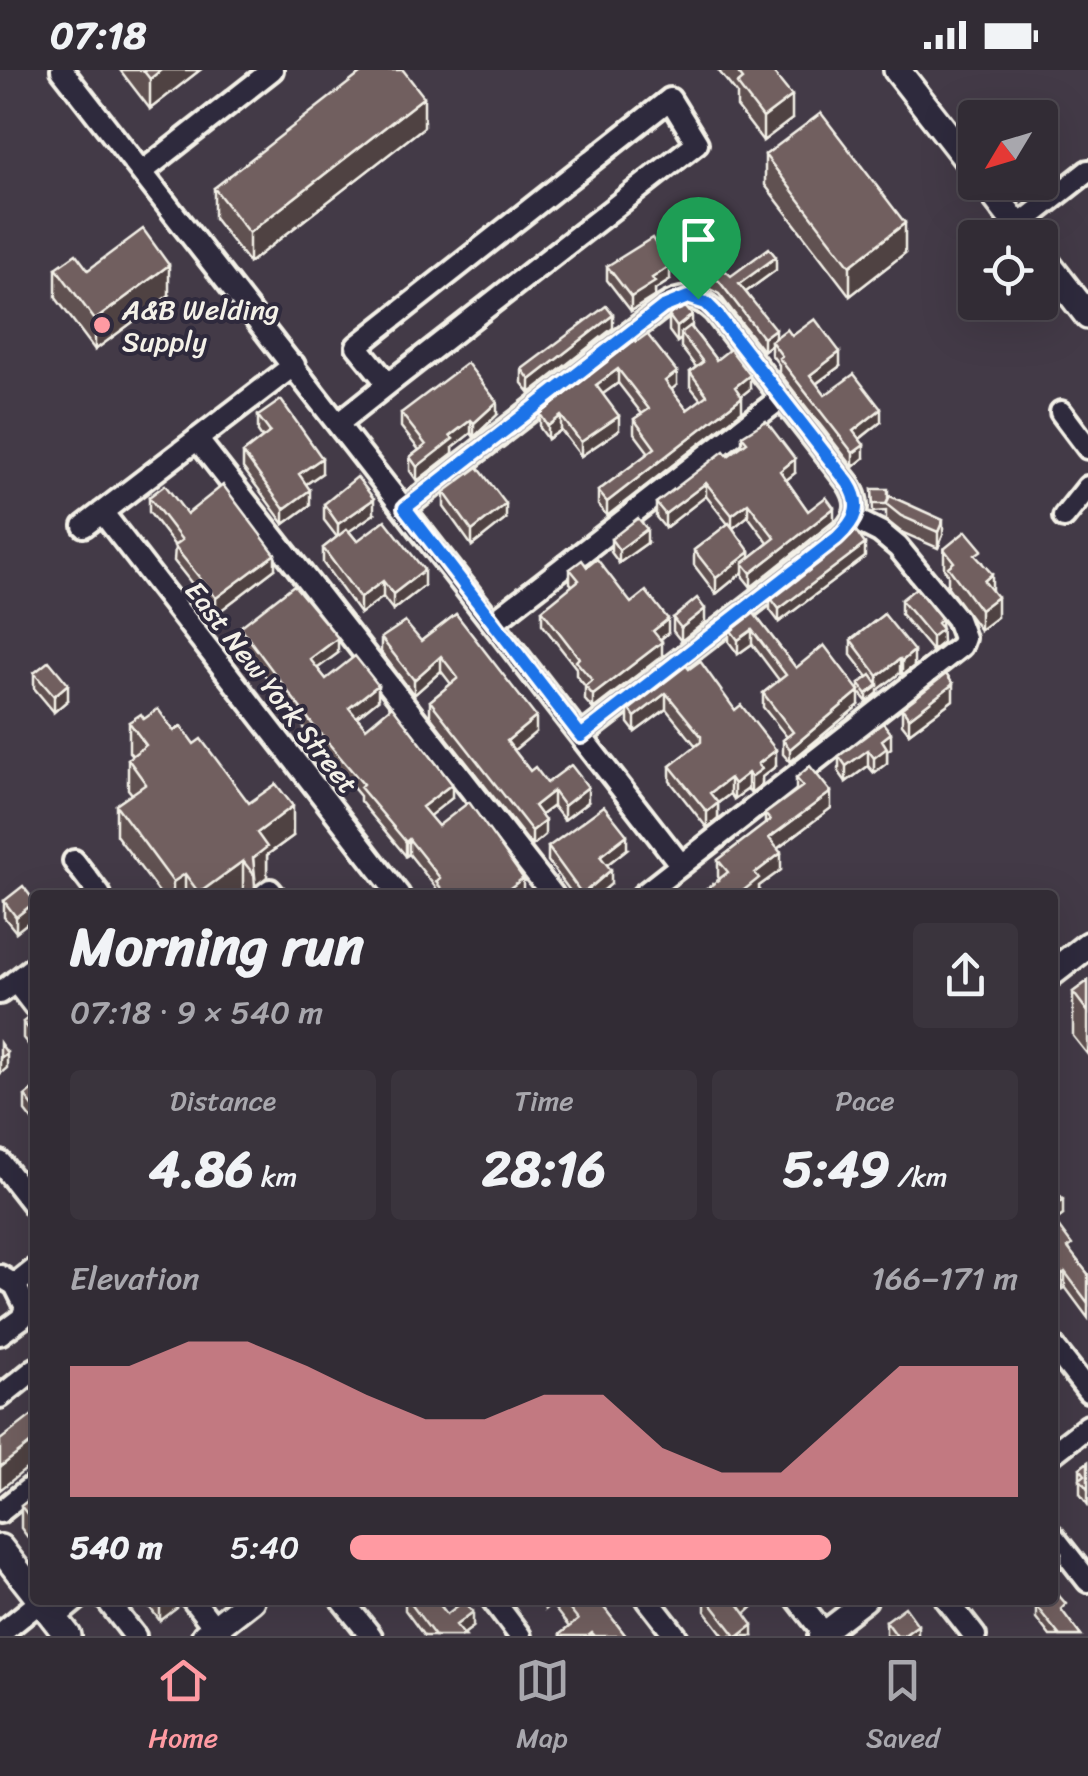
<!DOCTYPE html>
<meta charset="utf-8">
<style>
:root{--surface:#322c35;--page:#3a343d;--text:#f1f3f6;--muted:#a8a7ad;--line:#4d4850;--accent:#ff9aa2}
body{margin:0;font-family:Sriracha,sans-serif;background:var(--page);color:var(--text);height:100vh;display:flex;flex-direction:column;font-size:38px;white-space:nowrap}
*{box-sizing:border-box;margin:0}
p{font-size:32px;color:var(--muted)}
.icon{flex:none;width:55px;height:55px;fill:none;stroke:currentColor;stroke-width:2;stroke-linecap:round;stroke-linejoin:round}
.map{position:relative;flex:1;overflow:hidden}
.panel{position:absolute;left:30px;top:820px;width:1028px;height:715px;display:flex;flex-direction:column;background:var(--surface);border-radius:10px;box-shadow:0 10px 40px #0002,0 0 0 2px var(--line)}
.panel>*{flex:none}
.needle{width:65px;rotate:232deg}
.fabs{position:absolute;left:958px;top:30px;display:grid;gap:20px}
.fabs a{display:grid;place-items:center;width:100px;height:100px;border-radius:10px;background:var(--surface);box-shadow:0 10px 40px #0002,0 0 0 2px var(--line);font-size:50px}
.pin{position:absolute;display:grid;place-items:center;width:85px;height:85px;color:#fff;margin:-102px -42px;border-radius:50% 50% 50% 0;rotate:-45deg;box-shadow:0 0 10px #0007}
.pin .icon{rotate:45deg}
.round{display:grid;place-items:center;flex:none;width:105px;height:105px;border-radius:10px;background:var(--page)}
.overview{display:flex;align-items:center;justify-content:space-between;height:170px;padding:0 40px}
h1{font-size:55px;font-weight:800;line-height:75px}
.stats{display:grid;grid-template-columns:repeat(3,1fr);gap:15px;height:170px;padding:10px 40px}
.stats div{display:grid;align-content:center;border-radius:10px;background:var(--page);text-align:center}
.stats b{font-size:50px;font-weight:800}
.stats small{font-size:28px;font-weight:400}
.stats p{font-size:28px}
.chart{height:280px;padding:20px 40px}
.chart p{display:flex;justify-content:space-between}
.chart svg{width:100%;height:180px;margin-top:10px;fill:var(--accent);opacity:.7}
ul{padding:0 40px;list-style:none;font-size:32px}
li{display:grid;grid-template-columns:160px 120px 1fr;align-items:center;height:75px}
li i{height:25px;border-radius:12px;background:var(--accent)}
.status{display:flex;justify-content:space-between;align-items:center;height:70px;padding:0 50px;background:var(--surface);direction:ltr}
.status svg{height:28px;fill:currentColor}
.tabs{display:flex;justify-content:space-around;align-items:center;height:140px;border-top:2px solid var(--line);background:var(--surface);font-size:28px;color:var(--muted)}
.tabs a{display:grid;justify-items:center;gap:5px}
.tabs .active{color:var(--accent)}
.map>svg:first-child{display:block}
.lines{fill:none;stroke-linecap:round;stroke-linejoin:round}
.minor-casing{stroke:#f4f1e8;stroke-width:28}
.major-casing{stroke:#f4f1e8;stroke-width:32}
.minor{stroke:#2f2a3d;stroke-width:20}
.major{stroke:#2f2a3d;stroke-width:25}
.wall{fill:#615151;stroke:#f4f1e8;stroke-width:2.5;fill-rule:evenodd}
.shaded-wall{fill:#4f4242;stroke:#f4f1e8;stroke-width:2.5}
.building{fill:#715e5e;stroke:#f4f1e8;stroke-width:2.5}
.route-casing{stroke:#fff;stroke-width:20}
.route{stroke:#1a73e8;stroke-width:12}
.poi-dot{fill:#ff9aa2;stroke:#2f2a3d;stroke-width:4}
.labels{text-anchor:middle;stroke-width:8;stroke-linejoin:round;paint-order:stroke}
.poi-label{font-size:28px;fill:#f4f1e8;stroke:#2f2a3d;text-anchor:start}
.street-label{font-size:28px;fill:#f4f1e8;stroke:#2f2a3d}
</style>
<div class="status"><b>07:18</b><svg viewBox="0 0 49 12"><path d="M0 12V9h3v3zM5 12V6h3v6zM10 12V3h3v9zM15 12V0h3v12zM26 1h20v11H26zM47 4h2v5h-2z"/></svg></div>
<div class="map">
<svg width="1088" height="1566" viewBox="0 0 1088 1566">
<rect width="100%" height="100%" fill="#433a47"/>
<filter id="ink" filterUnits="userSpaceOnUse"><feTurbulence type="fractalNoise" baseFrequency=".01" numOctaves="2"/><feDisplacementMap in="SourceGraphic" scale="20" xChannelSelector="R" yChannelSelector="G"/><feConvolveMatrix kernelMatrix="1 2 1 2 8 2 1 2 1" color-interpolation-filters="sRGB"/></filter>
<g filter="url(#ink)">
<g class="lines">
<defs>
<path id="minor" d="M62 0 681 795
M142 102 272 0
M1018 156 1088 101
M1061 342 1088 378
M339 353 388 314 697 73 670 29 357 276 388 314
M197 369 553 825
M405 438 663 237C682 224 697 225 714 241L848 413C863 436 856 450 837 468L581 666
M102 442 399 825
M1064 447 1088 417
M84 456 294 295
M493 552 782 327
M74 791 100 825
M265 824 270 820 274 825
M643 825 961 576 964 568 957 549 898 477 880 462 854 449
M15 911 35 937
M0 923 35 896
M0 1092 35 1137
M0 1206 15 1215 26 1237 22 1248 0 1264
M15 1215 35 1199
M1052 1275 1088 1321
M0 1327 35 1299
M1052 1384 1088 1356
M0 1442 35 1414
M1052 1465 1088 1511
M107 1530 135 1566
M193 1530 221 1566
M342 1530 371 1566
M493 1530 520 1566
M648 1530 676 1566
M798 1530 826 1566
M947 1530 975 1566
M54 1548 76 1530
M0 1564 41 1531
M819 1566 866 1530"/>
<path id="major" d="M897 0 975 100
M984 112 1027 168
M1040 184 1088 246
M1052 903 1088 875
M0 1478 35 1523
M40 1530 68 1566
M205 1566 251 1530"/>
</defs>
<!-- minor casing -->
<use href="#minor" class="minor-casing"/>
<!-- major casing -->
<use href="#major" class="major-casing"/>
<!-- minor -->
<use href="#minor" class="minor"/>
<!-- major -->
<use href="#major" class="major"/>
</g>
<!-- wall -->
<path class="wall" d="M120 0H200L150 39Z
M718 0H771L792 49 763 71 737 37V24Z
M424 57 249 193 214 148V118Z
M765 85 905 183 850 226 765 115Z
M714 165 705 183 731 206 776 200 746 222 775 268 792 266 840 296 816 314 825 325 881 352 860 369 864 388 853 397 779 302V295L771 284V275L763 281 719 224 708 218V208L701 199V191L697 199 677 189V174Z
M607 196 670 210 655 220V226L631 241 607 210Z
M56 198 88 200 169 225 95 280 56 228Z
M669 246 692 258 716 290 750 319 741 326 742 341 607 446 598 435V421L649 383 634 363V349L642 344 618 313 602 324 619 360 581 386 561 360 548 369 540 358V344L634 269 677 315 671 319 687 340 701 330 690 316V302L696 297 681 277V269L677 272 669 261Z
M613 258 530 323 522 313V299Z
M401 343 497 345 474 367 471 363 453 377V383L417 411 410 401V387L419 380 401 357Z
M258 346 322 403 306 414 310 435 284 454 243 398V383L262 368 258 362Z
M742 366 795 403 786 410 808 441 834 451 751 517 743 507V502L716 524 694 495V480L728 454 706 426 665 458 656 447V433L742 376ZM748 446 768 473 750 488 733 458Z
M872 419 943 465 938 478 901 462 886 450V441L873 442Z
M444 422 506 449 472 476 444 437Z
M149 427 187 444 275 499 216 544 174 491 175 476 149 442Z
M324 434 374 444 349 461 357 471 424 516 393 540 383 527 360 544 323 493V478L337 467 324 450Z
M611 469 647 473 619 493 611 482Z
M944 479 982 492 992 521 997 547 980 560 948 517V504L944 499Z
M865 487 779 552 770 540V527Z
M587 497 668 563 660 570 662 586 593 639 585 630V616L576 605V598L542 554V540L573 516 570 513V499Z
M901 530 941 557 942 573 932 581 901 544Z
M752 541 796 598 859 635 790 692 783 684V670L787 667 763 637V623L779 610 752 574 738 584 729 572V558Z
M456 544 536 662 514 680 530 701 547 713 588 732 564 750 553 736 541 745 545 765 532 776 430 646V631L451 614 441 601 414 625 381 582V568L421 571Z
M884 544 914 596 902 605 900 603 878 620V623L867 632 859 622V614L868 607 851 585V570Z
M673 548 705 552 681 571 673 561Z
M240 557 338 583 317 598 326 609 378 630 357 647 366 658 452 728 429 746 438 756 523 822 520 825H436V818L409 784 406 786 360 731V726L313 670 240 572Z
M683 592 776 696 762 707V714L751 723 748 719 734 729 730 724 718 733V749L707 758 670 711V696L696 676 666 639 635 662 628 653V637Z
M34 603 68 630 54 642 34 618Z
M953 630 909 663 902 654V638Z
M144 649 174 661 194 674 249 733 293 766 267 785V807L255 816V825H246L243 821 237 825H161L116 765V735L132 724 128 719V689L132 685 129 682V652Z
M883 653 891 678 887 681V693L874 703 868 696 846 712 839 702V686Z
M796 708 831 738 777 779 781 800 759 816V825L720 809 718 807V790L765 754V744L796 721Z
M548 777 627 779 607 795 611 814 598 825H573L548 791Z
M4 831 35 847 16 862 4 847Z
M1088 911V985L1073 966V922Z
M35 943V983L23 968V952Z
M35 1018V1054L25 1041V1026Z
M1052 1099 1063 1145 1055 1151 1072 1184 1088 1204V1248L1065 1217 1062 1219 1052 1206Z
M1088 1392V1435L1080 1424V1398Z
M35 1425V1477L21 1458V1436Z
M144 1530H177V1538L160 1551Z
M405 1530H436L447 1544 473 1557 463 1564 465 1566H424L405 1540Z
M538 1530H598L626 1566H560V1564L569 1557 551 1534 545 1539Z
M705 1530H760L745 1544 753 1566H724L705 1541Z
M1036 1536 1066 1547 1081 1566H1050L1036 1548Z
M886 1551 918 1566H886Z"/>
<!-- shaded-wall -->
<path class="shaded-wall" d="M161 0H200L150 39V9Z
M792 26V49L763 71V48Z
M424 27V57L249 193V163Z
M714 150V165L702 188 701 186V191L697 199V184Z
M905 153V183L850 226V196Z
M776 187V200L739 227V214Z
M169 195V225L95 280V250Z
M670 196V210L655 220V226L631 241V227L652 208Z
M613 245V258L530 323V310Z
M692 245V260L681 263V269L677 272V257Z
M775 259V272L771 271V275L763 281V268Z
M840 282V296L810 318V305Z
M618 299V313L596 329V315Z
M677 302V315L665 325V311Z
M750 305V319L735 331V317Z
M742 327V341L607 446V432Z
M497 332V345L474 367V353Z
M881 339V352L853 374V361Z
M561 346V360L548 369V356Z
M619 346V360L581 386V372Z
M471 350V363L453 377V383L417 411V397L450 366Z
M864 375V388L853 397V383Z
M322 388V403L299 419V404Z
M795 389V403L780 415V401Z
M706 413V426L665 458V444Z
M310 420V435L284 454V439Z
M374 429V444L338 469V454Z
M748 433V446L732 459V445Z
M506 434V449L472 476V461Z
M834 438V451L751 517V503Z
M943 450V465L938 478V462Z
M647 459V473L619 493V480Z
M865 474V487L779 552V539Z
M750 482V497L743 493V502L716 524V508Z
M275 484V499L216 544V528Z
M424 500V516L393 540V524Z
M992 504V524L984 511Z
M383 511V527L360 544V528Z
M997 527V547L980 560V540Z
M705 539V552L681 571V558Z
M668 549V563L653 575V561Z
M941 549 942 573 932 581V567L937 553Z
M752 560V574L738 584V570Z
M338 568V583L310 604V589Z
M662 572V586L593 639V625Z
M914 581V596L902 605V591Z
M441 586V601L414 625V610Z
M900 589V603L878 620V623L867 632V624L878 616V606Z
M68 614V630L54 642V626Z
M953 614V630L909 663V648Z
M378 615V630L349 653V638Z
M859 621V635L790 692V679Z
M666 623V639L635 662V647Z
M536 647V662L507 686V671Z
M891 663V678L887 681V693L874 703V688L882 670Z
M776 680V696L762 707V714L751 723V707L758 694Z
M868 680V696L846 712V696Z
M748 703V719L734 729V714Z
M730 708V724L710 739V723Z
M452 714V728L422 752V737Z
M588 717V732L564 750V736Z
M553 721V736L534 750V736Z
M831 722V738L769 785V768Z
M718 733V749L707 758V742Z
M293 736V766L267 785V807L255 816 253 788 257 763Z
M545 751V765L532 776V761Z
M627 765V779L600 800V786Z
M409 769V784L406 786V772Z
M781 783V800L759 816V825H738L755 803Z
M243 791V821L237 825H199V823Z
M611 800V814L598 825H582Z
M185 804V825H173V812Z
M523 808V822L520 825H501Z
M35 832V847L16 862V847Z
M7 983V998L0 1004V988Z
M1057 1106V1121L1052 1124V1109Z
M1063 1130V1145L1052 1153V1138Z
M1065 1202V1217L1062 1219V1204Z
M35 1370V1392L0 1420V1397Z
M1061 1484V1499L1052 1505V1490Z
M167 1530H177V1538L160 1551V1536Z
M545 1530H551V1534L545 1539Z
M743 1530H760L738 1550V1534Z
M473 1542V1557L461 1566 456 1555Z
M753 1555V1566H739Z
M918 1555V1566H903Z"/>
<!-- building -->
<path class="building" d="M143 0H161L150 9Z
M365 0H403L424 27 249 163 214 118Z
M736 0H771L792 26 763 48 737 14 743 9Z
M821 43 905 153 850 196 765 85Z
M695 140 714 150 697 184 677 174Z
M143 159 169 195 95 250 56 198 76 184 88 200Z
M652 168 670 196 652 208 655 212 631 227 607 196Z
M769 178 776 187 739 214 775 259 763 268 719 211 708 205 711 200 701 186 705 183 731 206Z
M684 235 692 245 677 257 669 246 677 237 679 239Z
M606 236 613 245 530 310 522 299Z
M815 249 840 282 810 305 825 325 854 304 881 339 853 361 864 375 853 383 779 288 782 286 771 271 787 259 792 266Z
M690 256 716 290 730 279 750 305 735 317 742 327 607 432 598 421 655 378 634 349 649 339 618 299 596 315 619 346 581 372 561 346 548 356 540 344 634 269 636 272 647 264 677 302 665 311 687 340 707 325 690 302 703 292 681 263Z
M467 293 497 332 474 353 471 350 450 366 453 369 417 397 410 387 426 375 401 343Z
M281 330 322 388 299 404 310 420 284 439 243 383 270 362 258 346Z
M766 351 795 389 780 401 808 441 826 427 834 438 751 503 743 493 775 468 748 433 732 445 706 413 665 444 656 433 724 381 728 386 747 372 742 366Z
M478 397 506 434 472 461 444 422Z
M357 407 374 429 338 454 324 434Z
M165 415 187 444 223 415 275 484 216 528 174 476 182 470 149 427Z
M872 419H888V430L887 434H873Z
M890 426 943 450 938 462 901 446 886 434Z
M638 448 647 459 619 480 611 469Z
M385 450 424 500 393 524 383 511 360 528 323 478 347 459 357 471Z
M729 453 750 482 716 508 694 480Z
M856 461 865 474 779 539 770 527Z
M966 461 982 480 975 485 992 504 984 511 997 527 980 540 948 497 954 492 944 479Z
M597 489 631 533 646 521 668 549 653 561 662 572 593 625 585 616 592 610 576 591 579 588 542 540 579 510 570 499 582 490 587 497Z
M294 515 338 568 310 589 326 609 355 586 378 615 349 638 366 658 392 636 452 714 422 737 438 756 469 732 523 808 501 825H447L436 812 440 808 409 769 406 772 360 717 363 714 313 655 240 557Z
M916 518 941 549 937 553 942 559 932 567 901 530Z
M697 528 705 539 681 558 673 548Z
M752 541 796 598 824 575 859 621 790 679 783 670 793 662 763 623 786 605 752 560 738 570 729 558Z
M456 544 536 647 507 671 530 701 535 697 547 713 571 695 588 717 564 736 553 721 534 736 545 751 532 761 430 631 458 608 441 586 414 610 381 568 405 552 421 571Z
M884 544 914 581 902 591 900 589 878 606 851 570Z
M49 591 68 614 54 626 34 603Z
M700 591 735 640 741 635 776 680 758 694 762 699 751 707 748 703 734 714 730 708 710 723 718 733 707 742 670 696 701 672V666L666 623 635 647 628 637 683 592 689 599Z
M946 604 953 614 909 648 902 638Z
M871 605 878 615 867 624 859 614Z
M158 639 174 661 181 656 194 674 201 669 249 733 276 714 293 736 257 763 267 777 253 788 255 806 243 791 199 823 185 804 173 812 116 735 146 714 128 689 146 675 129 652 141 644 144 649Z
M883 653 891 663 882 670 887 678 874 688 868 680 846 696 839 686Z
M810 696 831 722 769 768 781 783 755 803 759 808 738 825H699L728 802 718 790 770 750 765 744 803 716 796 708Z
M604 736 627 765 600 786 611 800 582 824 548 777Z
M23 816 35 832 16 847 4 831Z
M1088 911V942L1073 922Z
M35 943V967L23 952Z
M0 973 7 983 0 988Z
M35 1018V1039L25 1026Z
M1052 1116 1063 1130 1052 1138Z
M1052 1148 1072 1175 1068 1178 1088 1204V1233L1065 1202 1062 1204 1052 1191Z
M35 1343V1370L0 1397V1370Z
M1088 1392V1420L1080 1409 1085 1405 1080 1398Z
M35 1425V1454L21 1436Z
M1052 1473 1061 1484 1052 1490Z
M1055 1521 1066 1534 1061 1539 1081 1566H1060L1036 1536 1043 1530H1052V1523Z
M156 1530H167L160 1536Z
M408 1530H436L447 1544 464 1531 473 1542 456 1555 465 1566H435Z
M562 1530H598L626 1566H595L592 1563 588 1566H562L560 1564 578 1550Z
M708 1530H743L738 1534 753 1555 739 1566H736Z
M905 1537 918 1555 903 1566H897L886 1551Z"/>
</g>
<g class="lines" filter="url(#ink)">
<defs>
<path id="route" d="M688 227 706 233 714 241 848 413C863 436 856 450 837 468L581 666 405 438 663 237Z"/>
</defs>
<!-- route casing -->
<use href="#route" class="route-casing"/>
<!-- route -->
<use href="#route" class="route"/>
</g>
<!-- markers -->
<circle class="poi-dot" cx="102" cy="255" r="10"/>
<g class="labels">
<!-- poi labels -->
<g class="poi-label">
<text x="122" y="249">A&amp;B Welding<tspan x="122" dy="32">Supply</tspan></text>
</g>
<!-- street labels -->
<g class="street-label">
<text transform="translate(272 617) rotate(52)" y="10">East New York Street</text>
</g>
</g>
</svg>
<div class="fabs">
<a><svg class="needle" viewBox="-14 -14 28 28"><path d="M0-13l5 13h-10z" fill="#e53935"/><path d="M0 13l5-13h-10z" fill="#a8a7ad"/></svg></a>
<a><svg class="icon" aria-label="locate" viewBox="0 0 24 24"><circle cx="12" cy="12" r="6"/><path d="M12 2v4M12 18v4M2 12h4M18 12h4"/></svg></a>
</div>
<div class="pin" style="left:698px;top:229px;background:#1e9e55"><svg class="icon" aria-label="arrive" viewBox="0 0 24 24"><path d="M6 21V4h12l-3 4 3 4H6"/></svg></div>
<section class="panel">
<div class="overview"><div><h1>Morning run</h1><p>07:18 · 9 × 540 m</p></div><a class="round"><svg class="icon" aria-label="share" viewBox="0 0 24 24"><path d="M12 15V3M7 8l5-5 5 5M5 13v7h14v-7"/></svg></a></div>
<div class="stats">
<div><p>Distance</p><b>4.86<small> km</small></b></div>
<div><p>Time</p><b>28:16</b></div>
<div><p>Pace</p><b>5:49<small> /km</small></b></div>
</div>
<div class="chart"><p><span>Elevation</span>166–171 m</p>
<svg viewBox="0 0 160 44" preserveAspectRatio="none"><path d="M0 44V12L10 12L20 6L30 6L40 12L50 19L60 25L70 25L80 19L90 19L100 32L110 38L120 38L130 25L140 12L150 12L160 12V44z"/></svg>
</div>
<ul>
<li><b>540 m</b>5:40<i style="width:72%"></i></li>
</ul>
</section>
</div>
<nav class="tabs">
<a class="active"><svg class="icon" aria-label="home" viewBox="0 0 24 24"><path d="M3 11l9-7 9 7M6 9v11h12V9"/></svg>Home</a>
<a><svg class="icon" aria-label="map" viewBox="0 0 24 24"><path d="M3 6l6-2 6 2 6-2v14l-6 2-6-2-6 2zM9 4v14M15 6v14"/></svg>Map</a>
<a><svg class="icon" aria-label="saved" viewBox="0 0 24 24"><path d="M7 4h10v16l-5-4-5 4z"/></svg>Saved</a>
</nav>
